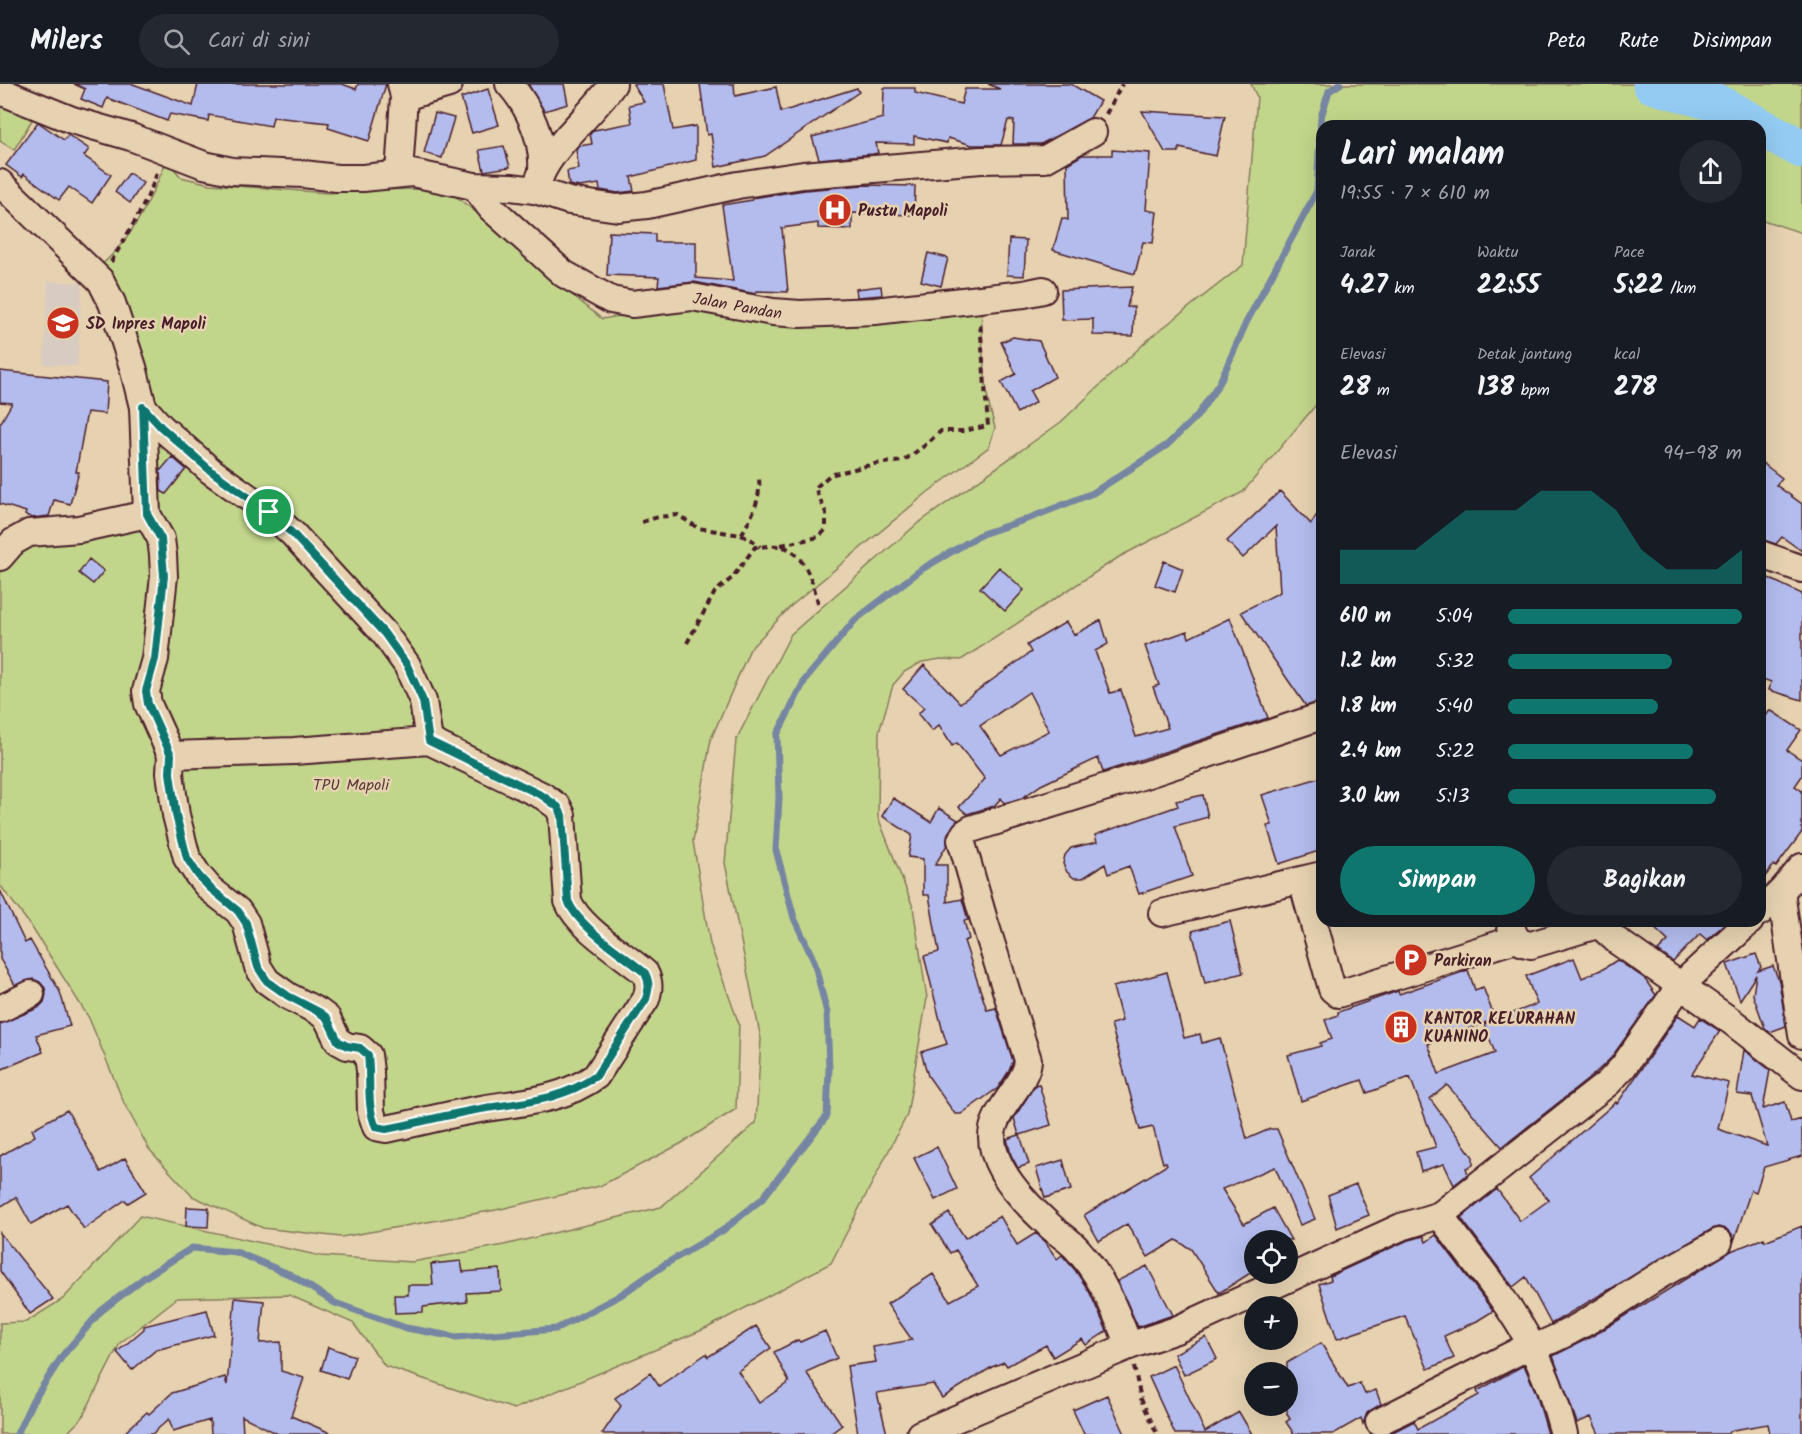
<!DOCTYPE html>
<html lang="id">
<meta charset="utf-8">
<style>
:root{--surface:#171b24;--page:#242831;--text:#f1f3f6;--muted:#9ea1a6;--line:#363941;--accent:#0f766e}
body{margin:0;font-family:Kalam,sans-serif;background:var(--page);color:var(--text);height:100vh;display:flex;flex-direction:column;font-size:22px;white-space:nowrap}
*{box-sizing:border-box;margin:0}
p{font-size:20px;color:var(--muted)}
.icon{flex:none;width:33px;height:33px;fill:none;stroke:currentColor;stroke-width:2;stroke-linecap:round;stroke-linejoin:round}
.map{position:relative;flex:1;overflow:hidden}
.side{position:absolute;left:1316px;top:36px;width:450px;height:807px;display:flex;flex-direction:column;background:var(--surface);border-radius:18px;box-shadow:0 6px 24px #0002}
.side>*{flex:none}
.tools{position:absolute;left:1244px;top:1146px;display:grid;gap:12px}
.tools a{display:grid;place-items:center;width:54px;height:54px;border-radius:50%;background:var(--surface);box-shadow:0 6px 24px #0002;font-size:30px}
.pin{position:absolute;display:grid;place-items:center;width:51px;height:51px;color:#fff;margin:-26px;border:3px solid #fff;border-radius:50%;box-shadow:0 2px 6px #0007}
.round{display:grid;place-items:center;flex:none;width:63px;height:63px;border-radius:32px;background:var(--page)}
.head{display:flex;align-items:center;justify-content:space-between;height:102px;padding:0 24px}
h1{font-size:33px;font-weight:800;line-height:45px}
.figures{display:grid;grid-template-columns:repeat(3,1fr);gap:9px;height:102px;padding:6px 24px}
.figures div{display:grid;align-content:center}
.figures b{font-size:26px;font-weight:800}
.figures small{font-size:16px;font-weight:400}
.figures p{font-size:16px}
.chart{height:168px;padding:12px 24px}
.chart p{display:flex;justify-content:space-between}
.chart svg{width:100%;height:108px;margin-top:6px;fill:var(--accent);opacity:.7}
.cta{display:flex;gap:12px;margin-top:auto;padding:12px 24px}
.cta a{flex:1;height:69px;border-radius:36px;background:var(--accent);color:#fff;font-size:24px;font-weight:800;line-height:69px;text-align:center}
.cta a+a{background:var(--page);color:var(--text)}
ul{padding:0 24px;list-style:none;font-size:20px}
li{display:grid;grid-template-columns:96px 72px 1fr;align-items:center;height:45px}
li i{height:15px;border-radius:8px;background:var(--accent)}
header{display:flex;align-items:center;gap:36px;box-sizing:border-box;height:84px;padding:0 30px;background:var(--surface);border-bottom:2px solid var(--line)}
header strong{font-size:28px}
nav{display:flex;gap:33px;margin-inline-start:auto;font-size:21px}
.search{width:420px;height:54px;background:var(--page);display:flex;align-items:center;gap:15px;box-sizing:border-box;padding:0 21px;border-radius:33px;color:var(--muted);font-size:22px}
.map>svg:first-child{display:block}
.built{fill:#d7cbc2}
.green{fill:#c2d68b;stroke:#867a5b;stroke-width:1.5}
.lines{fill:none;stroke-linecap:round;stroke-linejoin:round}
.stream{stroke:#7686a2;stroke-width:7}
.river{stroke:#93cbf2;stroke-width:39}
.building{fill:#b3bced;stroke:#4a1f2b;stroke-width:1.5;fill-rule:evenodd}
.minor-casing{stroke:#4a1f2b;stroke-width:30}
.path{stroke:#4a1f2b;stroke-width:4;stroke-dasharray:6 4.5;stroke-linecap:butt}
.minor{stroke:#e6d2b0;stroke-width:26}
.route-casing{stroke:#fff;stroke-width:12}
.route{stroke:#0f766e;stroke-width:8}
.labels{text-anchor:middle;stroke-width:5;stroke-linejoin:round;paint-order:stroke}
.poi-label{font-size:16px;font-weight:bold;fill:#4a1f2b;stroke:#e6d2b0;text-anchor:start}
.street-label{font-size:16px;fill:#4a1f2b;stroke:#e6d2b0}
.park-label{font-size:16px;fill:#5c3a39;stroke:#e6d2b0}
</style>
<header>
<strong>Milers</strong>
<div class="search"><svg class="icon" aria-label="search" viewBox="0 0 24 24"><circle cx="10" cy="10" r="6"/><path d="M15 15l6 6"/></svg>Cari di sini</div>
<nav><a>Peta</a><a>Rute</a><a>Disimpan</a></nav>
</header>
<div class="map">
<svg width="1802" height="1350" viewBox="0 0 1802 1350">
<rect width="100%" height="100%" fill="#e6d2b0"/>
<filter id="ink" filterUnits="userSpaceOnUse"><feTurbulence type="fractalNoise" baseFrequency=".0167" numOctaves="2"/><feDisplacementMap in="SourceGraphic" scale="12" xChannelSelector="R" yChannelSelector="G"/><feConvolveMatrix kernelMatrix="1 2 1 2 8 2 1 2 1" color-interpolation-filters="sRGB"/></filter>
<g filter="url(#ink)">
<!-- built -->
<path class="built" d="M48 197 82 199 77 282 44 280Z"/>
<!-- green -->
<path class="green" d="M1251 0H1802V149L1760 135V42H1322L1321 315 1243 408 1119 473 961 576 941 575 922 578 904 588 893 601 879 648 878 733 913 823 927 914 907 1031 831 1179 707 1244 514 1325 385 1282 353 1239 289 1211 177 1214 120 1259 82 1334 66 1350H0V1239L26 1238 63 1215 140 1132 321 1172 412 1178 504 1161 661 1123 756 1039 761 955 725 779 736 656 791 550 917 440 1061 338 1151 253 1243 181 1257 13Z
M0 16 32 36 14 66 0 57Z
M167 76 181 93 210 100 328 109 370 106 420 105 451 109 498 145 524 172 602 235 675 223 885 237 929 235 981 218 983 273 988 317 995 344 989 363 928 408 791 522 750 565 711 655 693 757 710 860 739 940 736 1025 682 1059 600 1102 496 1126 341 1153 263 1144 192 1112 149 1065 124 1019 89 934 31 842 0 801V477L29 464 134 431 139 321 94 187C130 160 150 117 167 76Z"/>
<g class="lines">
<!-- stream -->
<path class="stream" d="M17 1350 31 1320 63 1271 101 1227 145 1193 192 1164 236 1168 291 1191 335 1219 406 1244 456 1253 556 1245 619 1212 667 1179 722 1147 762 1115 827 1032 829 985 827 929 814 877 794 834 776 766 779 714 777 651 805 596 855 536 922 485 982 450 1030 434 1093 409 1167 361 1197 332 1220 298 1246 239 1317 107 1321 33 1329 7 1340 0"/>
<!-- river -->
<path class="river" d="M1652 0 1714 18 1802 65"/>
</g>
<!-- building -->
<path class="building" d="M74 0H133L193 22 198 0H342L356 5 358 0H386L369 57 328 44 329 39 273 33 271 42 209 31 208 37 170 30 167 37 107 14 103 24 81 15 85 5Z
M528 0H564L568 20 544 27Z
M633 0H664L673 46 696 42V76L631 93 634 107 618 109 600 106 599 100 580 103 569 101 567 87 579 85 576 66 579 62 592 60 590 50 594 46 632 39 629 21 644 18Z
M700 0H734L735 12 776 3 781 28 857 4 859 8 765 72 716 83 711 50 707 51Z
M988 0H1071L1100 17 1090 34 1041 60H1013L1014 37 1008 36 1001 61H972L948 54 947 59 914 52V60L876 59 878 69 873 70 819 75 812 53 883 34 884 4H915V9L961 20 965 5H1000Z
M488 5 499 41 472 49 461 14Z
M1142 27 1225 32 1216 72 1179 64V68H1165Z
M435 29 454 34 442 74 424 69Z
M38 38 64 56 68 51 89 65 84 72 111 91 92 119 69 103 59 116 24 90 22 93 6 81Z
M504 62 510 83 484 87 479 66Z
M1112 66 1150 69 1146 126 1157 128 1153 159 1143 158 1135 190 1053 166 1062 134 1068 136 1067 80 1082 71H1112Z
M129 89 143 99 130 119 115 108Z
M863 101 915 102 914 131 852 129V145L818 144V139L782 144 788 208 756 207V210L694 198 658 202 659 193 607 191 609 148 655 150V158H696V194L733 197 722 121 752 116V114L805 106Z
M1009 155 1026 156 1024 192 1007 191Z
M928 169 948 174 941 202 921 197Z
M881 202 882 211 857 213 856 205Z
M1132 203 1127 223H1134L1133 252 1093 251V235L1062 236 1061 206Z
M1013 253 1039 257 1055 293 1030 307 1036 318 1017 329 1001 298 1016 290 1001 258Z
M0 287 107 298 105 330 87 328 76 388H79L70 420 54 416 49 432 33 434 25 431 26 428 0 420V340L12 319 0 318Z
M172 373 186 385 166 410 161 407 160 387Z
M1760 377 1782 394 1776 401 1802 420V467L1782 453 1776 460 1760 455Z
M1280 407 1311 440 1322 423V617L1306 622 1241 528 1280 508 1276 442 1243 474 1227 457Z
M89 475 104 487 93 500 79 489Z
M1164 477 1183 485 1175 508 1155 501Z
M999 483 1024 506 1005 527 980 504Z
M1760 490 1802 510V616L1769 606 1771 598 1760 594Z
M1230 534 1268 634 1103 688 1098 674 1041 701 1022 714 1004 719 1001 714 994 722 967 730 959 723 985 695 957 659 952 662 939 641 932 647 918 630 924 624 903 605 924 581 960 619 1031 568 1027 561 1066 538 1074 551 1101 536 1108 560 1095 567 1110 609 1121 606 1136 653 1168 644 1153 603 1159 601 1145 562 1187 547 1189 554ZM1029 608 1049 647 1001 671 980 642Z
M1770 626 1801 646 1787 666 1802 676V692L1795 702 1802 707V748L1776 783 1774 781 1760 799V641Z
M1322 693V766L1279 780 1267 742 1272 741 1262 711Z
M1203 711 1208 733 1175 742 1192 792 1139 810 1129 782 1108 790 1105 780 1083 794H1074L1067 788 1063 780 1065 771 1071 764 1097 758 1095 751 1178 722 1176 717Z
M893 714 931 738 939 724 958 736 948 749 947 761 935 781H947V818L962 815 968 836 964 837 969 855 964 857 987 926 996 924 1013 977 1009 987 998 1004 961 1030H955L928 992 921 968 947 960 943 948 924 872 939 868 929 811H923V775L908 773 912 751 882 732Z
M0 806 25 859 30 856 60 908 70 942 36 951 43 968 0 986V940L38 924 44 918 46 910 45 904 40 898 33 895 15 901 0 875Z
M1230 837 1243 889 1205 899 1192 847Z
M1647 837H1728L1707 856 1700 850 1673 878 1658 867 1668 857Z
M1756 870 1761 883 1758 887 1773 882 1779 897 1786 942 1770 948 1765 944 1753 911 1756 891 1740 916 1727 880Z
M1574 874 1582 894 1603 885 1617 876 1644 894 1656 911 1611 974 1591 993 1502 1063 1447 1001 1430 1015 1473 1073V1081L1466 1084 1468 1090 1454 1101 1444 1080 1421 1087 1416 1068 1436 1063 1410 993 1367 1009 1362 996 1301 1017 1288 971 1321 962 1320 959 1332 955 1325 936 1338 931V928L1398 907 1399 910 1468 886 1475 906 1483 903 1495 935 1428 960 1439 990 1495 969 1484 940 1537 920 1526 892Z
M1167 888 1184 954 1200 950 1202 959 1220 954 1247 1055 1270 1045H1277L1315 1135 1300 1141 1275 1083 1222 1105 1244 1140 1273 1124 1291 1156H1254V1176L1247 1180 1252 1188 1219 1209 1191 1165 1176 1156 1148 1173 1127 1140 1099 1157 1084 1131 1164 1083 1167 1080 1166 1078 1163 1079 1153 1043 1140 1046 1111 940 1122 937 1113 903Z
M1678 931 1695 942 1700 934 1720 947 1692 990 1729 999 1718 1045 1767 1062 1752 1012 1737 1010 1744 966 1770 986 1763 1025 1785 1018 1791 1038 1802 1035V1072L1764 1083 1756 1108 1751 1106 1734 1157 1732 1150 1726 1145 1718 1143 1712 1145 1551 1240 1526 1193 1513 1203 1461 1134 1497 1105 1520 1137 1549 1116 1529 1094 1616 1018 1617 1020Z
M1039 1000 1051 1041 1020 1051 1029 1080 1018 1084 1011 1071 1007 1055 1019 1051 1014 1034 1035 1001Z
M67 1026 101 1088 125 1074 146 1108 128 1119 125 1116 84 1145 67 1120 31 1140 16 1113 0 1123V1072L35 1052 32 1045Z
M937 1063 957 1105 935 1116 914 1074Z
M1063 1076 1071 1106 1045 1114 1036 1084Z
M1356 1100 1369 1131 1337 1144 1328 1111Z
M187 1123 209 1124 208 1143 186 1142Z
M949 1129 965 1154 1000 1132 1017 1161 1036 1149 1045 1158 1057 1175 1062 1171 1075 1186 1089 1207 1107 1247 1086 1261 1082 1255 1053 1273 1046 1261 1007 1282 1004 1278 992 1283 942 1314 933 1300 877 1309 887 1350H858L847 1282 876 1278 873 1263 912 1256 887 1220 933 1190 950 1217 978 1202 956 1166 950 1169 932 1141Z
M1802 1142V1350H1770L1768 1340 1733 1346 1727 1350H1599L1591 1333 1577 1339 1553 1272 1591 1253 1731 1167 1764 1154 1765 1157Z
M0 1149 53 1215 30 1230 0 1187Z
M1436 1151 1493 1227 1477 1237 1444 1252 1454 1274 1428 1285 1405 1232 1337 1255 1319 1200 1331 1196 1330 1192 1406 1157 1424 1152 1426 1158Z
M461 1177 463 1188 500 1185 501 1207 466 1209 467 1218 423 1223V1228L395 1229 394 1211H408V1201H433L431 1180Z
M1147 1182 1173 1231 1138 1243 1117 1197Z
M235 1214 264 1217 260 1259 281 1258V1287L304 1294 291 1332 333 1350H278L242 1332 243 1350H211L210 1336 173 1347 169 1335 152 1350H123L147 1328 149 1330 172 1309 225 1293 227 1301Z
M207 1226 214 1251 156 1266 132 1286 117 1268 144 1245V1242Z
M756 1242 771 1264 738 1287 759 1319 789 1298 774 1268 798 1256 800 1258 825 1247 837 1274 806 1288 842 1341 830 1350H602L621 1322 615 1314 650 1289 659 1302 706 1270 708 1273Z
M1206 1253 1217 1275 1184 1291 1174 1270Z
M1321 1259 1348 1304 1360 1299 1365 1310 1376 1306 1381 1320 1367 1329 1363 1340 1361 1334 1333 1350H1294L1286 1338 1290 1335 1287 1330V1279Z
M328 1263 355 1272 347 1295 321 1286Z
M1174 1281 1205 1348 1239 1328 1252 1350H1175L1149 1293Z
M1524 1281 1536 1309 1548 1350H1389L1414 1337 1418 1345 1479 1311 1477 1307Z
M1107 1311 1125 1350H1084L1073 1326Z"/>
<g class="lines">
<defs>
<g id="minor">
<path d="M509 0C529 22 544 56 542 86"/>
<path d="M0 7 72 36 131 53 204 81 232 87 303 90 337 94H363L412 89 474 102 511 103 535 106 569 117 618 124 647 121 738 101 803 91 981 76 1045 75 1093 48"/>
<path d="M404 13 449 0"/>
<path d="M399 90 404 13 401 0"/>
<path d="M0 99 101 197 112 219 133 283 143 323 147 430 161 455 163 471 164 492 155 575 146 607 148 620 171 671 170 689 176 731 187 774 198 791 210 805 238 827 246 839 258 883 267 897 288 912 319 928 327 934 338 957 347 962 360 964 368 971 370 987 371 1028 376 1043 386 1045C418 1039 449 1030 481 1025 522 1018 561 1017 596 992L646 915C649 905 650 899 645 889 622 869 579 844 568 817L562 731 558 723 543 712 429 657 294 667 171 671"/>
<path id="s1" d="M474 102 491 124 564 190 611 216 632 220 692 213 773 228 800 230 875 227 1024 210 1043 206"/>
<path d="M535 106C538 99 540 91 544 84 561 54 593 29 613 0"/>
<path d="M143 323 161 343 211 387 269 428 293 450 384 549 407 581 423 617 429 657"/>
<path d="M1760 470 1802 485"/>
<path d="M0 473 13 458 29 449 79 445 147 430"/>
<path d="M1302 797 1332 905 1338 910 1516 855"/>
<path d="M1781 808 1802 951"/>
<path d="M1760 828 1781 808 1802 783"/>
<path d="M1162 829 1322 791"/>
<path d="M1509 837C1515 852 1514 858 1531 861L1597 841"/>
<path d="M1595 837 1617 857 1731 937 1802 992"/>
<path d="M0 925 31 910"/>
<path d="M1440 1131C1469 1172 1507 1215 1530 1259 1545 1288 1556 1319 1564 1350"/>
<path d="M1129 1262C1116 1228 1103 1194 1078 1166 1069 1155 1056 1149 1047 1139 1025 1119 992 1084 992 1053 992 1026 1027 1000 1028 976L984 836 961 756 965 749 971 745 1148 690 1322 632"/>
<path d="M1532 1264C1580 1247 1619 1216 1662 1190 1681 1179 1700 1169 1719 1158"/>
<path d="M1379 1338 1531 1261"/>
<path d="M920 1350 1129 1262 1176 1246 1401 1143 1440 1131 1608 999 1623 983 1680 902 1750 837"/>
</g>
</defs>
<!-- minor casing -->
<use href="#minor" class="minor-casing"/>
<!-- path -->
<path class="path" d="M1106 30 1122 0
M111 178C129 147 147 120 158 86
M642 438 658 433 678 431 698 444 741 451C752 433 761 415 759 394
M741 451 752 456 760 463
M781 461 819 453 826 445V429L815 404 830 391 874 380 903 377 923 363 941 347H963L988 342 980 238
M687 559 715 508 732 494 755 463C762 463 772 461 779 462 802 464 814 500 818 519
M1134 1283 1141 1315 1157 1350"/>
<!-- minor -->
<use href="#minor" class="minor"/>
</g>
</g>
<g class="lines" filter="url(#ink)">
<defs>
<path id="route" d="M143 323 161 343 211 387 269 428 293 450 384 549 407 581 423 617 429 657 543 712 558 723 562 731 568 817C579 844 622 869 645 889 650 899 649 905 646 915L596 992C561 1017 522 1018 481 1025 449 1030 418 1039 386 1045L376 1043C366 1022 371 994 368 971L360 964 347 962 338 957 327 934 319 928 288 912 267 897 258 883 246 839 238 827 210 804 198 791 187 774 176 731 170 689 171 671 148 620 146 607 155 575 164 492 161 455 147 430Z"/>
</defs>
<!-- route casing -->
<use href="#route" class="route-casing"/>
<!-- route -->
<use href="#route" class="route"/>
</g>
<!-- icons -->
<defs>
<symbol id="hospital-disc" viewBox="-11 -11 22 22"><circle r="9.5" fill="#c8321e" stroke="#e6d2b0"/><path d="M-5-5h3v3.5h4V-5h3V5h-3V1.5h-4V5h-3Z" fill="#fff"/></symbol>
<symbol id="school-disc" viewBox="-11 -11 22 22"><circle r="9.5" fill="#c8321e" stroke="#e6d2b0"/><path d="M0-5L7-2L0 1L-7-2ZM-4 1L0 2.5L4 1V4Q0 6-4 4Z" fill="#fff"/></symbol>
<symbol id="parking-disc" viewBox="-11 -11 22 22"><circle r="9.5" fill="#c8321e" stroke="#e6d2b0"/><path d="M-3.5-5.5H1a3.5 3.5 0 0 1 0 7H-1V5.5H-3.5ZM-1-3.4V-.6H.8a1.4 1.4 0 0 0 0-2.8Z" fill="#fff"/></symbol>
<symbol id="building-disc" viewBox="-11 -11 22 22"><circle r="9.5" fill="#c8321e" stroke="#e6d2b0"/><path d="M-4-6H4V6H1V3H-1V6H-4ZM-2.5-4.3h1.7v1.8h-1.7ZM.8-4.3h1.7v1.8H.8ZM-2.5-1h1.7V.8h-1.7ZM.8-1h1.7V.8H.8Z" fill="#fff"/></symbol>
</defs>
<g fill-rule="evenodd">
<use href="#hospital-disc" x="816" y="107" width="38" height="38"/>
<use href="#school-disc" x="44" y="220" width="38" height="38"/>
<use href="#parking-disc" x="1392" y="857" width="38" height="38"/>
<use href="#building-disc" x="1382" y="924" width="38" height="38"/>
</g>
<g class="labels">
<!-- poi labels -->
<g class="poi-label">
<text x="858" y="132">Pustu Mapoli</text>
<text x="86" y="245">SD Inpres Mapoli</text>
<text x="1434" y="882">Parkiran</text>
<text x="1424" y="940">KANTOR KELURAHAN<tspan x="1424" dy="18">KUANINO</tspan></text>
</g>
<!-- street labels -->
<g class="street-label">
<text dy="6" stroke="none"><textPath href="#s1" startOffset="308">Jalan Pandan</textPath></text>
</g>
<!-- park labels -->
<g class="park-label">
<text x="351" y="706">TPU Mapoli</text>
</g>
</g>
</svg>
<div class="tools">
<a><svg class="icon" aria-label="locate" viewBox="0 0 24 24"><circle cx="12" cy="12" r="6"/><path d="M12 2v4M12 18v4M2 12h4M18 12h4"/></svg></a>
<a>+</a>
<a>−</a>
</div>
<div class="pin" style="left:269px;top:428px;background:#1e9e55"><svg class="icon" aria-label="arrive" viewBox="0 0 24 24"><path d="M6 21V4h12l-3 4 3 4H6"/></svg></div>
<section class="side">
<div class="head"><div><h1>Lari malam</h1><p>19:55 · 7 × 610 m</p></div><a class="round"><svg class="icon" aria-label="share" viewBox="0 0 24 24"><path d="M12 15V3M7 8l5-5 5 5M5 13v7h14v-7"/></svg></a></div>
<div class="figures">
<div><p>Jarak</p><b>4.27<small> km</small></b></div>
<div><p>Waktu</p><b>22:55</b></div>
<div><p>Pace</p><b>5:22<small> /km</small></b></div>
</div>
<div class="figures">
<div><p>Elevasi</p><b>28<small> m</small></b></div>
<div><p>Detak jantung</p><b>138<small> bpm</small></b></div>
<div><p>kcal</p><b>278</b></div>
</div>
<div class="chart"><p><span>Elevasi</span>94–98 m</p>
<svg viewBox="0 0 160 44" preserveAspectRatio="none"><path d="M0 44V30L10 30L20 30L30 30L40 22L50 14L60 14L70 14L80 6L90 6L100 6L110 14L120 30L130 38L140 38L150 38L160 30V44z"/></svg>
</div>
<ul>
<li><b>610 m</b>5:04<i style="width:100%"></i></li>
<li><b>1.2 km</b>5:32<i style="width:70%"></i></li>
<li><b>1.8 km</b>5:40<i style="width:64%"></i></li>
<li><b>2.4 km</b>5:22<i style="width:79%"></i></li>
<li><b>3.0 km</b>5:13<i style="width:89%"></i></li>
</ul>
<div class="cta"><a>Simpan</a><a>Bagikan</a></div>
</section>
</div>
